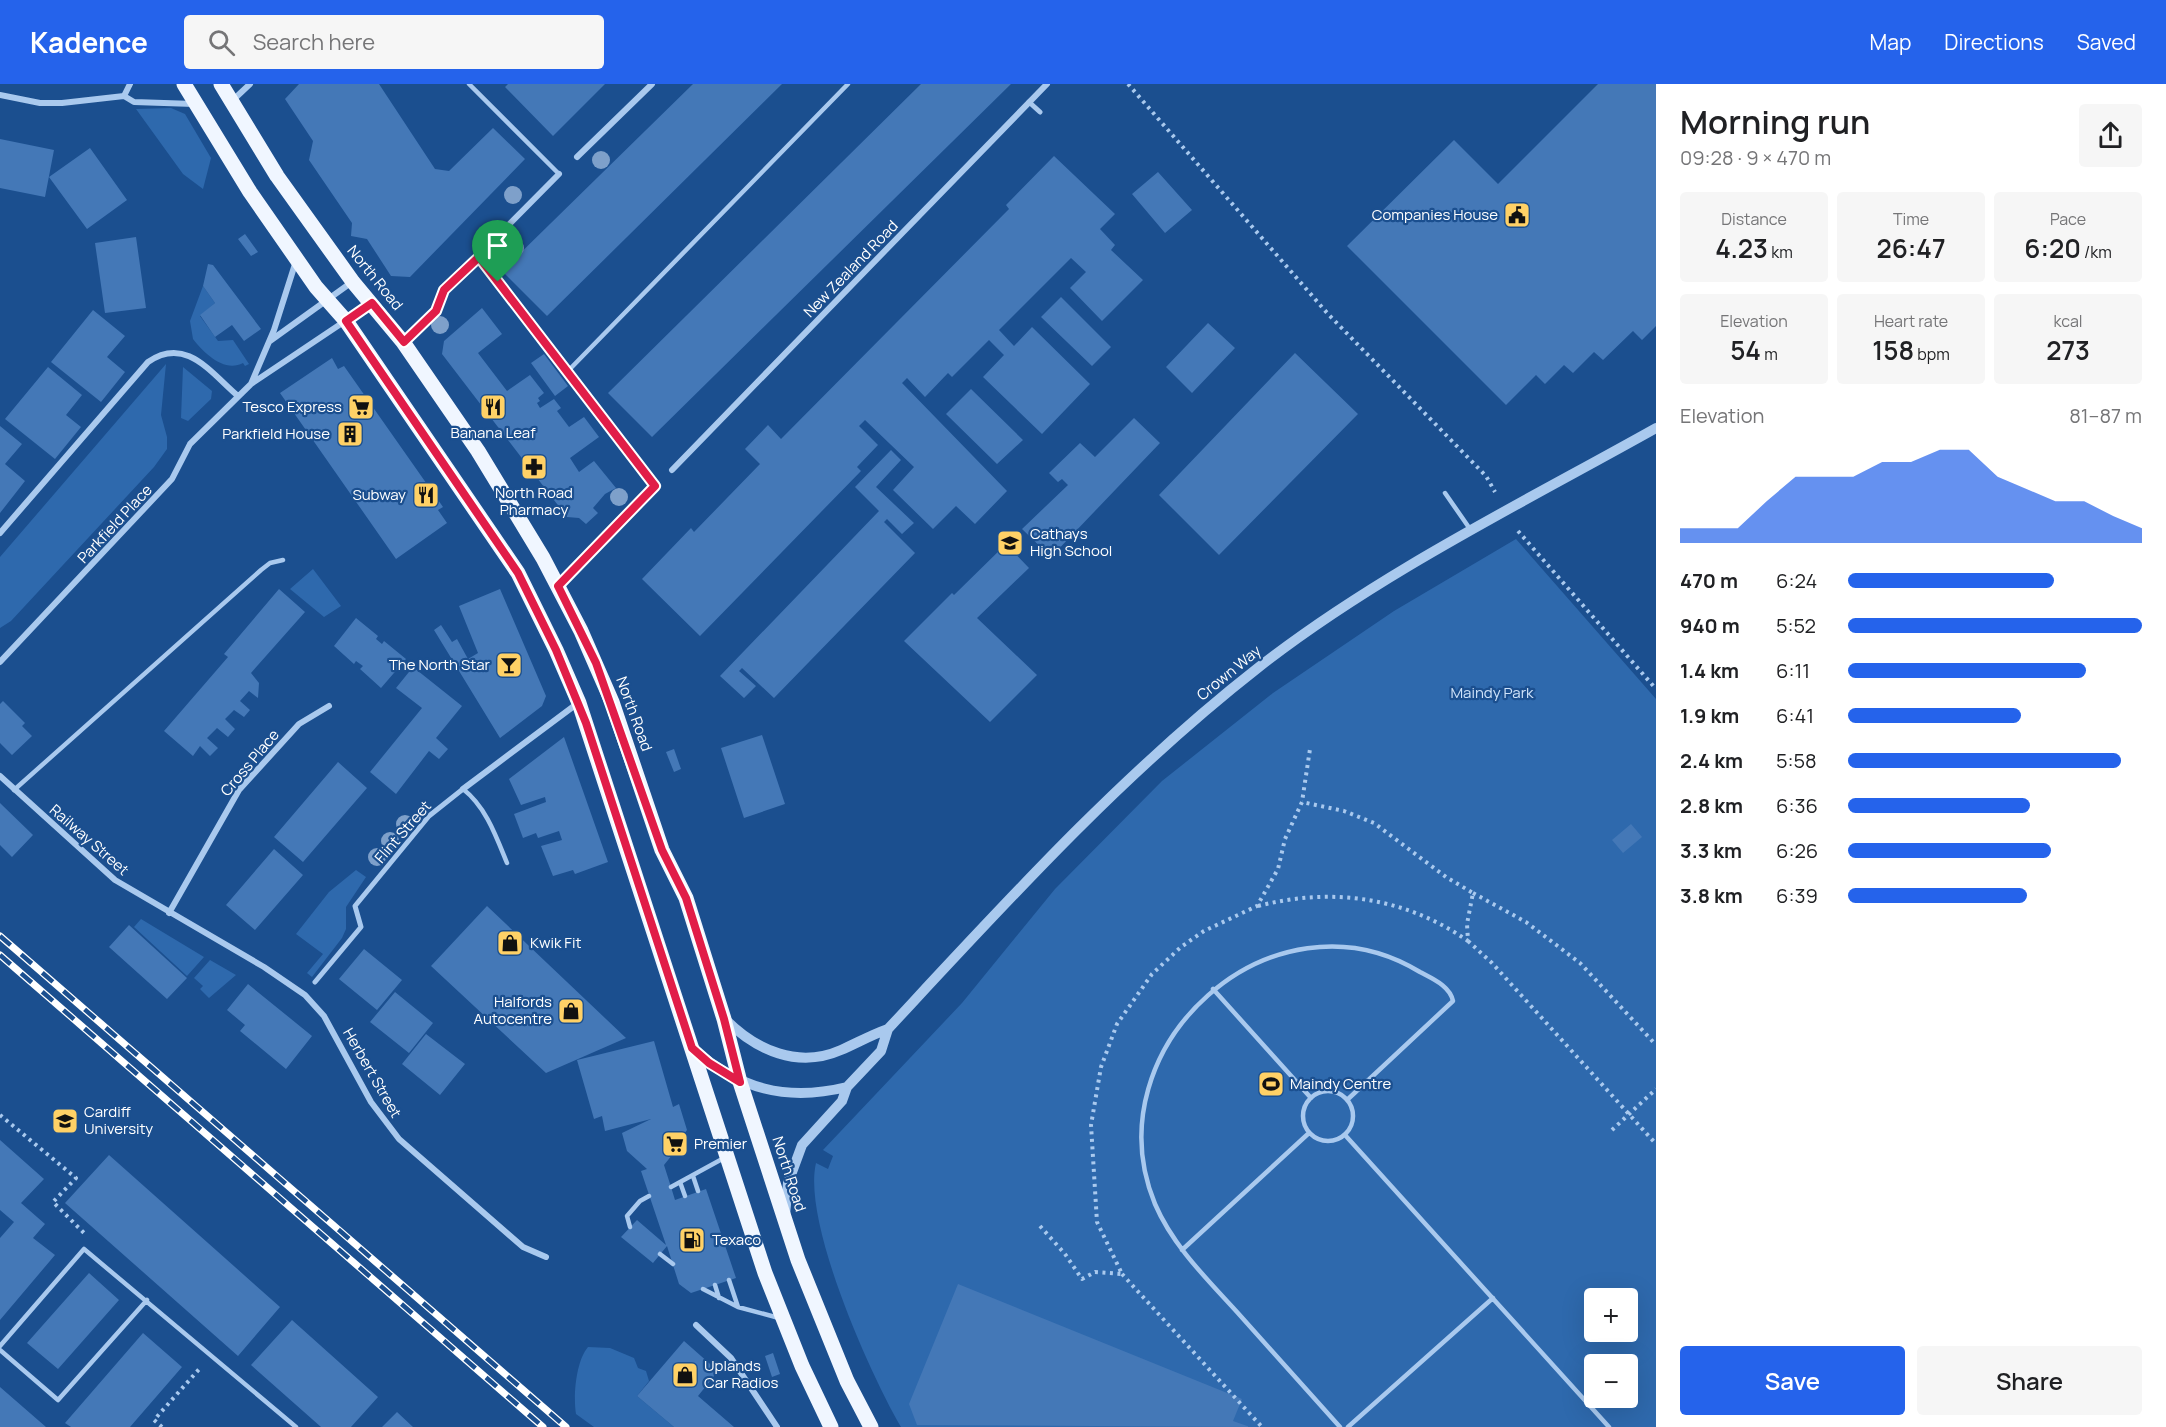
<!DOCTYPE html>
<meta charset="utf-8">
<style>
:root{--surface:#fff;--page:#f6f6f6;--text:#202124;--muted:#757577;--accent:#2563eb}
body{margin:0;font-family:Manrope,sans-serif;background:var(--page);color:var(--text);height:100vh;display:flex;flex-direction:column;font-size:22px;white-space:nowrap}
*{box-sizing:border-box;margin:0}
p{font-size:20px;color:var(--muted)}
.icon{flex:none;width:33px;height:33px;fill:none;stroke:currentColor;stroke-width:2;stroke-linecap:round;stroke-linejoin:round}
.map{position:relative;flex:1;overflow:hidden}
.drawer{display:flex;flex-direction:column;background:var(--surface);width:510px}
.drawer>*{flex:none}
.controls{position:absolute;left:1584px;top:1204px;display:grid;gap:12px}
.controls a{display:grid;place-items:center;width:54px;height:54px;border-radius:6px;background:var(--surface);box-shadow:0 6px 24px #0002;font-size:30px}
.pin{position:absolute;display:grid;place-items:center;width:51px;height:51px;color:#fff;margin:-62px -26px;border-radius:50% 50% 50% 0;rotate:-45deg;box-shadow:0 0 6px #0007}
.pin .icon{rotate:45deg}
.round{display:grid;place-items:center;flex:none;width:63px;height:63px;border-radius:6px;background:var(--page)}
.overview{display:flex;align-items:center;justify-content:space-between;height:102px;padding:0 24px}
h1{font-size:33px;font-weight:600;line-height:45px}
.metrics{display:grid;grid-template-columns:repeat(3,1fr);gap:9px;height:102px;padding:6px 24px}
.metrics div{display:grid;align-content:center;border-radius:6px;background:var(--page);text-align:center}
.metrics b{font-size:26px;font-weight:600}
.metrics small{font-size:16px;font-weight:400}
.metrics p{font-size:16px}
.chart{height:168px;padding:12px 24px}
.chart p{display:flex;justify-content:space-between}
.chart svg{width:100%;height:108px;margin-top:6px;fill:var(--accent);opacity:.7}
.button{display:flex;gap:12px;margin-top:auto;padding:12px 24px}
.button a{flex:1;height:69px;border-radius:6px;background:var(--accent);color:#fff;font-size:24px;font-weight:600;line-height:69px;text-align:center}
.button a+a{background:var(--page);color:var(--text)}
ul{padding:0 24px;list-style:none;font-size:20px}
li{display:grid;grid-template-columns:96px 72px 1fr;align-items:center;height:45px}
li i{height:15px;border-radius:8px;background:var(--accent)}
header{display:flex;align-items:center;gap:36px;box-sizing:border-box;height:84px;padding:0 30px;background:var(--accent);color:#fff}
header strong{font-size:28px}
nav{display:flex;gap:33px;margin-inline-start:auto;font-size:21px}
.search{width:420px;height:54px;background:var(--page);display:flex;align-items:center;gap:15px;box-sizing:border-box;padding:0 21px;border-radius:6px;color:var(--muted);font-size:22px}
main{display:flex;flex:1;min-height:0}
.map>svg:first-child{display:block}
.green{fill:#2e69ad;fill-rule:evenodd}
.building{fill:#4478b7}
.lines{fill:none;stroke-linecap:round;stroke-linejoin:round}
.path{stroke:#a9c9ee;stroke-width:4;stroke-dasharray:3 4.5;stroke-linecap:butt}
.service{stroke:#a9c9ee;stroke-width:4.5}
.pedestrian{stroke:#a9c9ee;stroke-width:5}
.minor{stroke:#a9c9ee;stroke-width:6}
.tertiary{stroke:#a9c9ee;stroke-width:10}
.primary{stroke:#f0f6ff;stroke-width:15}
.rail-casing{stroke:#fff;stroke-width:7}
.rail{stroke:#1b4f8f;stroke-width:4.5;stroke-dasharray:14;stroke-linecap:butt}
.tree{fill:#7ea0ca}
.route-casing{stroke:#fff;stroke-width:12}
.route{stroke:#e11d48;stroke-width:8}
.labels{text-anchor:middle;stroke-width:4.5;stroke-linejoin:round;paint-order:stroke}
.poi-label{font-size:15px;fill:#fff;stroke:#1b4f8f;text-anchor:start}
.street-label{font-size:15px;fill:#fff;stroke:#1b4f8f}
.park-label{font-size:15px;fill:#cfe3fa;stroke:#1b4f8f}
</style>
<header>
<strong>Kadence</strong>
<div class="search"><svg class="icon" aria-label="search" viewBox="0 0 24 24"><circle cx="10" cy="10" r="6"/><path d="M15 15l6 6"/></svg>Search here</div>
<nav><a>Map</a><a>Directions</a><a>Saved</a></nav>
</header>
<main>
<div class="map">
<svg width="1656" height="1343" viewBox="0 0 1656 1343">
<rect width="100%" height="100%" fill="#1b4f8f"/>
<!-- green -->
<path class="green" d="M171 24 185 30 211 74 203 105 183 90 136 25Z
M203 202 215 219 200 232 218 257 233 256 249 280 245 282 243 279C224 289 204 269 193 255L190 237Z
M166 280 161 331 167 353V365L154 383 11 537 0 544V473Z
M183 283 212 307 211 315 188 337 181 334Z
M1516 455 1656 615V1343H901C870 1290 802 1138 816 1079L828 1085 833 1072 823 1066 962 919 1055 805 1162 697 1273 609 1394 527ZM1594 1215H1628V1248H1594ZM1594 1281H1628V1314H1594Z
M313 485 341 522 324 533 290 505Z
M356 786 366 793 346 823V845L342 854 312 893 307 889 323 870 296 850 329 808Z
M141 835 204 873 187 892 134 843Z
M210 876 236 891 209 914 200 905 203 902 194 894Z
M588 1263 610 1264 634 1274 638 1284 646 1287 649 1297 637 1312 674 1343H594L576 1330C573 1312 576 1277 588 1263Z"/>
<!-- building -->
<path class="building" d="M299 0H379L435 85 449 87 493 44 525 75 410 193 391 192 367 155 351 152 352 139 309 76 313 57 285 15Z
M508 0H605L553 52 505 3Z
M693 0H782L547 232 502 187Z
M921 0H1011L652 353 608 309Z
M1598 0H1656V242L1642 256 1633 247 1603 276 1594 268 1573 289 1564 281 1545 300 1536 291 1506 321 1347 162 1454 56 1498 100Z
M0 55 54 66 45 113 0 104Z
M90 64 127 116 87 145 49 93Z
M1054 72 1115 130 1100 145 1115 161 1111 166 1143 196 1102 237 1070 204 1086 188 1071 174 999 246 1014 262 1032 243 1090 300 1042 350 983 293 1004 271 989 256 952 293 948 289 925 313 907 294 902 299 1007 407 975 440 956 422 933 445 893 406 914 383 865 336 859 342 878 361 857 383 861 387 700 552 642 495 691 444 694 448 760 380 745 365 768 341 781 355 1009 125 1006 121Z
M1158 88 1192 126 1165 149 1132 110Z
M245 150 258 168 251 172 238 155Z
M136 153 146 224 105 229 95 159Z
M208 180 213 181 261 245 244 257 232 241 215 253 200 231 215 219 203 202Z
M1061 213 1111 263 1092 282 1041 233Z
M482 224 502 250 478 269 507 307 530 291 544 309 538 314 540 317 537 319 540 324 554 315 561 324 557 327 569 343 584 333 599 353 570 374 579 388 594 377 616 404 605 410 593 424 598 429 586 440 579 434 567 433 442 270 444 257Z
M93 226 125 252 107 273 125 288 101 318 51 278Z
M1208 239 1235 264 1192 309 1166 283Z
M1295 269 1358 330 1219 471 1159 411Z
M544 270 568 302 555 312 531 279Z
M332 274 338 285 344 282 443 423 438 426 447 439 396 475 280 309Z
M48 283 82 311 66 331 81 343 55 375 5 335Z
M971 305 1023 356 997 380 946 330Z
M1134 334 1160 359 1051 473 1022 445 1068 401 1062 395 1058 398 1049 389 1080 359 1095 373Z
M0 342 22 360 5 380 25 397 0 429Z
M891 366 901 376 876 403 914 439 902 450 887 435 884 438 915 469 774 614 742 584 739 587 756 602 744 614 720 592 879 427 855 403Z
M1006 460 1029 484 977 534 1037 591 990 638 904 557 952 509 954 511Z
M279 505 305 528 251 589 259 599 258 614 249 607 240 617 250 626 244 633 234 626 225 635 235 645 228 653 217 644 207 654 218 664 210 672 200 662 193 672 164 647 228 573 224 570Z
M500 505 546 612 542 622 500 654 434 546 441 541 452 558 457 555 468 575 478 569 459 522Z
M356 534 378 552 376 555 382 560 384 557 406 575 381 604 360 585 363 582 356 577 354 580 334 562Z
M413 583 462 622 436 654 448 665 439 675 429 667 396 710 370 688 422 624 396 604Z
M3 617 25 639 22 642 32 652 12 671 0 659V620Z
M762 651 785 720 744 734 721 664Z
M564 653 608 778 575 790 573 786 553 792 541 762 562 756 559 747 538 754 536 749 523 754 514 730 546 718 545 713 521 721 509 695Z
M674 665 681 685 674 688 666 668Z
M338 678 367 704 303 778 274 753Z
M0 719 33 751 12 773 0 761Z
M1631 740 1642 753 1623 769 1612 756Z
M274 765 303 791 255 846 226 821Z
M487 822 626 954 546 989 431 882Z
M129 841 187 894 167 915 109 863Z
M364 865 402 896 377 926 339 895Z
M248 900 312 952 286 985 240 947 245 941 227 926Z
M395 908 433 939 409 969 370 938Z
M426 950 465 980 440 1011 402 980Z
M654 957 673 1023 679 1020 687 1046 684 1050 685 1055 664 1081 671 1103 675 1116 706 1105 736 1194 691 1209 679 1200 667 1162 653 1179 621 1153 637 1136 666 1161 641 1087 647 1085 627 1067 622 1049 651 1035 605 1047 602 1032 594 1035 577 976Z
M0 1056 44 1095 21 1119 45 1140 33 1154 55 1171 0 1236V1154L14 1138 0 1126Z
M109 1071 280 1223 238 1272 65 1119Z
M89 1189 119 1216 58 1285 27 1259Z
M958 1200 1242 1315 1233 1337 1250 1343 917 1341 909 1320Z
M292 1236 378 1313 351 1343H321L251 1281Z
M143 1249 182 1283 130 1343H71L65 1339Z
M684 1257 718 1287 698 1312 734 1343H674L637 1312Z
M773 1269 780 1290 772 1293 765 1272Z
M0 1303 46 1343H0Z
M397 1328 413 1343H382Z"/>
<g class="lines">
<!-- path -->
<path class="path" d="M1128 0 1328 230 1486 392 1495 408
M1518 447 1656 605
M1473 809 1526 838 1580 879 1656 961
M1258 822C1332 803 1405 813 1468 857L1467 840 1473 809 1446 793 1374 739 1344 727 1302 718
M1468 857 1492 879 1656 1060
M0 1031 76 1094 53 1118 84 1149
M1612 1046 1656 1005
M1040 1142 1065 1170 1082 1195 1095 1188 1122 1190 1097 1138 1091 1041 1101 983 1117 940 1152 890 1181 863 1204 847 1257 822 1278 785 1285 755 1302 718 1310 665
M1122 1190 1262 1343
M162 1343 154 1336 201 1283"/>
<!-- service -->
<path class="service" d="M469 0 559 90
M479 173 655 402
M568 287 848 0
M1445 409 1470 445
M463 705C486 723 496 752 507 779
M14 706 261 486 270 479 283 476
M1213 905 1311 1014
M1303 1032a25 25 0 1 1 50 0a25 25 0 1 1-50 0Z
M1345 1051 1609 1343
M693 1092 698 1107
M680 1098 685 1112
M671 1103 724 1074
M630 1143 627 1132 640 1117 649 1112
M1182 1166 1309 1049
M660 1170 673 1180
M729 1196 738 1223
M715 1201 719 1214
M703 1205 738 1223 779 1234
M0 1262 84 1165 296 1343
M0 1266 58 1316 147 1216
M1340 1343C1306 1305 1271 1266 1237 1228 1207 1195 1173 1162 1155 1120 1090 963 1273 798 1420 888 1433 895 1450 902 1453 917L1347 1016
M1348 1343 1493 1214"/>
<!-- pedestrian -->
<path class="pedestrian" d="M1029 18 1040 28
M315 898 361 843 355 822 429 732 463 705"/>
<!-- minor -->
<path class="minor" d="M0 11 40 19H62L124 12 134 18 194 20
M124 12 130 0
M233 16 250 0
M577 73 652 0
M270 257 352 198
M404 258 436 227 444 206 559 90
M251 300 274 246 296 177
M672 386 1047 0
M0 449 148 278C186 252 210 288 238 312
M559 502 655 402
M0 578 172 395 190 360 251 300 372 219
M0 692 115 796 264 883 305 911 324 932 371 1018 399 1055 523 1163 546 1173
M463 705 578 619
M169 829 239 706 299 640 329 622
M696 1241 731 1274 777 1343"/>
<!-- tertiary -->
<path class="tertiary" d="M726 936C756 966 798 985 841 966 857 959 871 951 888 945
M692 964C739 1005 786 1018 847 1003
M785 1131 788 1099 802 1061 842 1017 847 1003 881 967 888 945C1006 818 1122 690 1259 583 1378 490 1524 418 1656 344"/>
<!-- primary -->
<path class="primary" d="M184 0 250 108 316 203 346 237 518 489 556 566 579 619 765 1189 802 1282 831 1343
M221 0 277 92 353 198 403 258 478 367 543 474 581 547 612 618 662 766 686 814 724 935 740 998 798 1176 847 1297 871 1343"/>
<defs>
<path id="rail" d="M0 852 566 1343
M0 871 543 1343"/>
</defs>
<!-- rail casing -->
<use href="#rail" class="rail-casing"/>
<!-- rail -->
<use href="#rail" class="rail"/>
</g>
<!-- trees -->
<g class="tree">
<circle cx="601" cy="76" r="9"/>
<circle cx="513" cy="111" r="9"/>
<circle cx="515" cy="164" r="9"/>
<circle cx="440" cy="241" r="9"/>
<circle cx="619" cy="413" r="9"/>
<circle cx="405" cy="740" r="9"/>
<circle cx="390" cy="757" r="9"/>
<circle cx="377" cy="773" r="9"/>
</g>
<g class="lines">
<defs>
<path id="route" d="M479 173 655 402 558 502 596 579 662 766 686 814 724 935 740 998 709 979 692 964 586 639 556 566 518 489 346 237 372 219 404 258 436 227 444 206Z"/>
</defs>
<!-- route casing -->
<use href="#route" class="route-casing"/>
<!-- route -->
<use href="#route" class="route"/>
</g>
<!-- icons -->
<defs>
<symbol id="civic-square" viewBox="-11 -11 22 22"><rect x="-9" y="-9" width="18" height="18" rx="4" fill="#ffd166" stroke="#1b4f8f"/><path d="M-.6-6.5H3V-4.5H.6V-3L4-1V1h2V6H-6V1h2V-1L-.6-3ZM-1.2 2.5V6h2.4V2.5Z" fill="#111"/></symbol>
<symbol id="supermarket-square" viewBox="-11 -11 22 22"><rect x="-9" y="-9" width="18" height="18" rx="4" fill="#ffd166" stroke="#1b4f8f"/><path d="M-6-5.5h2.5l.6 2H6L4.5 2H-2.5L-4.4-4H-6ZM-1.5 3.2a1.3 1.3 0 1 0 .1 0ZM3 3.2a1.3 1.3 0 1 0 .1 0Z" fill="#111"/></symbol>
<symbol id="restaurant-square" viewBox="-11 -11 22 22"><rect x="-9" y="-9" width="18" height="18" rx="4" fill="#ffd166" stroke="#1b4f8f"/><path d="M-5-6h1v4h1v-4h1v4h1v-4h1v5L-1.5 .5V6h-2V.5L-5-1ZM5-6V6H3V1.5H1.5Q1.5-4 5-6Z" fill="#111"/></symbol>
<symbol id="building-square" viewBox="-11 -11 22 22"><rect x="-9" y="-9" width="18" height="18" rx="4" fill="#ffd166" stroke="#1b4f8f"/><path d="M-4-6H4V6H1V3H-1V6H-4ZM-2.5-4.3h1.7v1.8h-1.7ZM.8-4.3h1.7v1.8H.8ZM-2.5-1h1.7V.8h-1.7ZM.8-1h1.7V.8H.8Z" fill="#111"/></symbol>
<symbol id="pharmacy-square" viewBox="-11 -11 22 22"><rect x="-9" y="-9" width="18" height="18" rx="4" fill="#ffd166" stroke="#1b4f8f"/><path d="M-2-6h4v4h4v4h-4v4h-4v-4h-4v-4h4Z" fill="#111"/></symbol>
<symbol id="school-square" viewBox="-11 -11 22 22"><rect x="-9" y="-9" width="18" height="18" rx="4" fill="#ffd166" stroke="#1b4f8f"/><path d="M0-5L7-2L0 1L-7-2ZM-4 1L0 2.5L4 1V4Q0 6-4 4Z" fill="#111"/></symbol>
<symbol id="bar-square" viewBox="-11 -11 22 22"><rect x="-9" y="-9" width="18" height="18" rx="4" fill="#ffd166" stroke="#1b4f8f"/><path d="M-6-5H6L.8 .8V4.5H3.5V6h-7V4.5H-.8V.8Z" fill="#111"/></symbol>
<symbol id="shop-square" viewBox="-11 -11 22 22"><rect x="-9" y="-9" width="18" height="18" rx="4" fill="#ffd166" stroke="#1b4f8f"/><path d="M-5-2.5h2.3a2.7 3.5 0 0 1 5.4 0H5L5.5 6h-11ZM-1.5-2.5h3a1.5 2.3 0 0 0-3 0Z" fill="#111"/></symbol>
<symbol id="stadium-square" viewBox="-11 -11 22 22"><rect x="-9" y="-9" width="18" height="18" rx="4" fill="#ffd166" stroke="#1b4f8f"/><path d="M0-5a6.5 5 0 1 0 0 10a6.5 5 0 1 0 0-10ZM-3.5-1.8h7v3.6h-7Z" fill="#111"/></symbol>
<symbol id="university-square" viewBox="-11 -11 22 22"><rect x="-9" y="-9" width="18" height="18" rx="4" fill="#ffd166" stroke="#1b4f8f"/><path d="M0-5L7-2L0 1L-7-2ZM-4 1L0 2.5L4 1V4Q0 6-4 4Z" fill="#111"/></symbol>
<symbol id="fuel-square" viewBox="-11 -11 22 22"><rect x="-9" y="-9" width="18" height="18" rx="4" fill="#ffd166" stroke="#1b4f8f"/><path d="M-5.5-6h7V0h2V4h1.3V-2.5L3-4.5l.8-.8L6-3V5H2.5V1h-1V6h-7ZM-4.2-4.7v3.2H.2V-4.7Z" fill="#111"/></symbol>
</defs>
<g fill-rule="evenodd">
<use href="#civic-square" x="1502" y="116" width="30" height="30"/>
<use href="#supermarket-square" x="346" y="308" width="30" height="30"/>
<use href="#restaurant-square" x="478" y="308" width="30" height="30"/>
<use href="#building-square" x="335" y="335" width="30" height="30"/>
<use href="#pharmacy-square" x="519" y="368" width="30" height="30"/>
<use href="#restaurant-square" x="411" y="396" width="30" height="30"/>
<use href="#school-square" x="995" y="444" width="30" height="30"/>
<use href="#bar-square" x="494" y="566" width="30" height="30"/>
<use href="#shop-square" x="495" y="844" width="30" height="30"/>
<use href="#shop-square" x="556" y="912" width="30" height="30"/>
<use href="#stadium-square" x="1256" y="985" width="30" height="30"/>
<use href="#university-square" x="50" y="1022" width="30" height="30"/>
<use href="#supermarket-square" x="660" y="1045" width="30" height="30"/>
<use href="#fuel-square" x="677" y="1141" width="30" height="30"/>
<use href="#shop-square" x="670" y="1276" width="30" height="30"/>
</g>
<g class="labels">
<!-- poi labels -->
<g class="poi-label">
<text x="1498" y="136" text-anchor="end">Companies House</text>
<text x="342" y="328" text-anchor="end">Tesco Express</text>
<text x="493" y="354" text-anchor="middle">Banana Leaf</text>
<text x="330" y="355" text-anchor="end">Parkfield House</text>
<text x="534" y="414" text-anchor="middle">North Road<tspan x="534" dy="17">Pharmacy</tspan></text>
<text x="406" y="416" text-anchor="end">Subway</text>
<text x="1030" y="455">Cathays<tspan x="1030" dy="17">High School</tspan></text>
<text x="490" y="586" text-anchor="end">The North Star</text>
<text x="530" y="864">Kwik Fit</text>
<text x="552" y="923" text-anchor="end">Halfords<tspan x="552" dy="17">Autocentre</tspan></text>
<text x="1290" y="1005">Maindy Centre</text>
<text x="84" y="1033">Cardiff<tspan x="84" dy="17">University</tspan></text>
<text x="694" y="1065">Premier</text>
<text x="712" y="1161">Texaco</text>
<text x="704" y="1287">Uplands<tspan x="704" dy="17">Car Radios</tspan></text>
</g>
<!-- street labels -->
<g class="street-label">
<text transform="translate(851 185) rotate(-46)" y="5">New Zealand Road</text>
<text transform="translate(375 194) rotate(51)" y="5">North Road</text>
<text transform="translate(115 440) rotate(-47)" y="5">Parkfield Place</text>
<text transform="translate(1229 589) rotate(-39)" y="5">Crown Way</text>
<text transform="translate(634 630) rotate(70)" y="5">North Road</text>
<text transform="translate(250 679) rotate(-50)" y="5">Cross Place</text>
<text transform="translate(403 748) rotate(-49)" y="5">Flint Street</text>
<text transform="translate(89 756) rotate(41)" y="5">Railway Street</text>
<text transform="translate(372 989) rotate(60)" y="5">Herbert Street</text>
<text transform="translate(789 1090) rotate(72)" y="5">North Road</text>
</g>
<!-- park labels -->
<g class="park-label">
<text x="1492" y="614">Maindy Park</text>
</g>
</g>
</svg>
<div class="controls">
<a>+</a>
<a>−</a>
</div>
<div class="pin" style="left:498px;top:198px;background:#1e9e55"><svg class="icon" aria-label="arrive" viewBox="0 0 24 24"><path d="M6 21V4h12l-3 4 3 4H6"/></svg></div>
</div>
<section class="drawer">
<div class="overview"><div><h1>Morning run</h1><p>09:28 · 9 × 470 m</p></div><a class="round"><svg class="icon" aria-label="share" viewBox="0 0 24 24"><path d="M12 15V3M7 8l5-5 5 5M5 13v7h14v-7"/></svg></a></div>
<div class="metrics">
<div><p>Distance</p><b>4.23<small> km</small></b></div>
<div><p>Time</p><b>26:47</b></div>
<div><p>Pace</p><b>6:20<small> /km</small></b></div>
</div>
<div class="metrics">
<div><p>Elevation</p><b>54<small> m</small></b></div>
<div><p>Heart rate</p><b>158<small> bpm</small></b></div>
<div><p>kcal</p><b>273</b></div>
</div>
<div class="chart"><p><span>Elevation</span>81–87 m</p>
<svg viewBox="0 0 160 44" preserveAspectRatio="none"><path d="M0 44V38L10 38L20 38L30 27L40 17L50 17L60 17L70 11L80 11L90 6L100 6L110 17L120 22L130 27L140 27L150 33L160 38V44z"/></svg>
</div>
<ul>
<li><b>470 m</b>6:24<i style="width:70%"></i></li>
<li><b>940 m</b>5:52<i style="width:100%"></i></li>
<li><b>1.4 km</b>6:11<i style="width:81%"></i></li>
<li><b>1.9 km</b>6:41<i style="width:59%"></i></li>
<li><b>2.4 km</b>5:58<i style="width:93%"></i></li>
<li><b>2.8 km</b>6:36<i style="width:62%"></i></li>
<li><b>3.3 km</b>6:26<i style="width:69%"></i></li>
<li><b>3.8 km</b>6:39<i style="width:61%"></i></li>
</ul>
<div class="button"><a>Save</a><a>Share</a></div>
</section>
</main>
